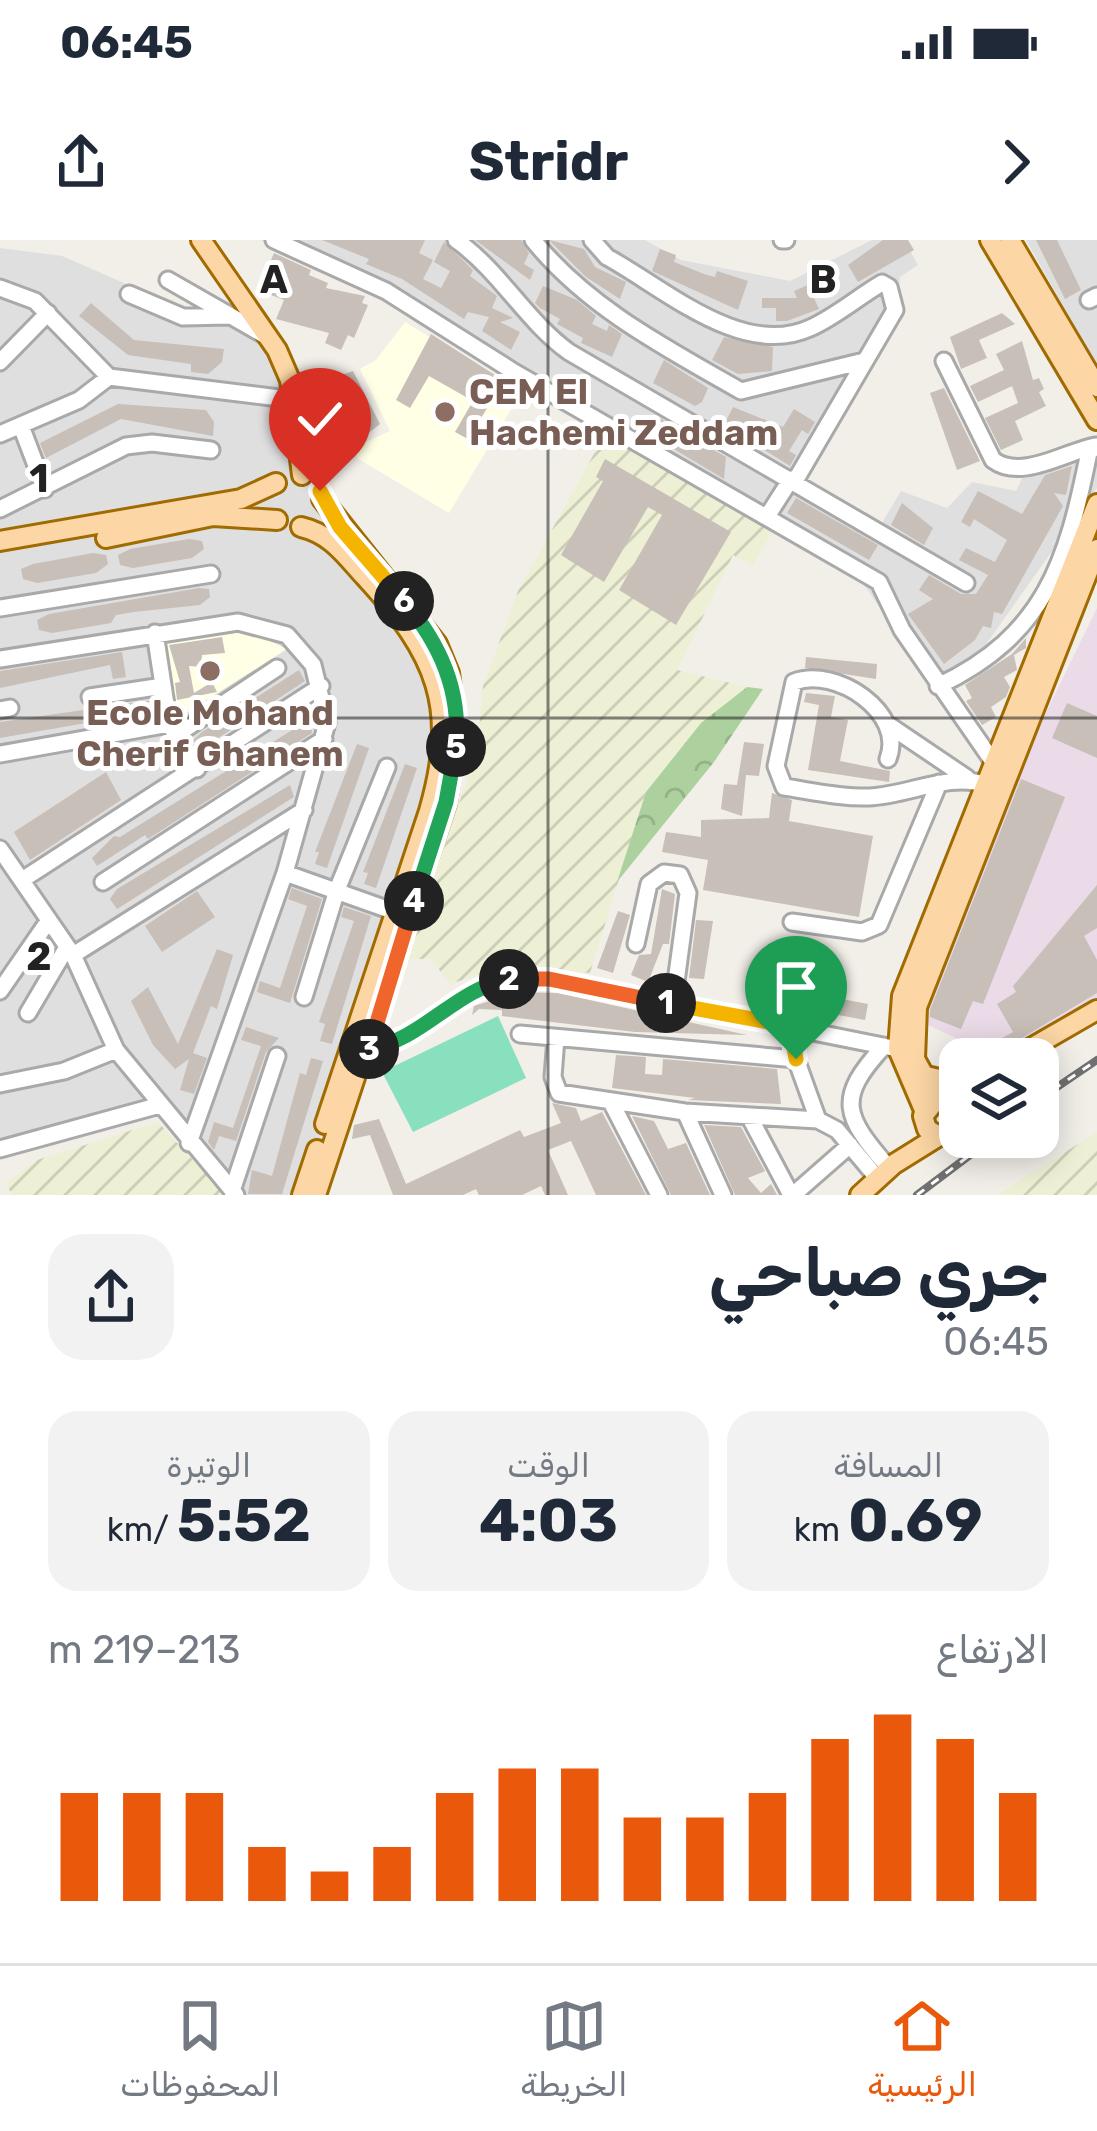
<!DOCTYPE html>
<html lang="ar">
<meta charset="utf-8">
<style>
:root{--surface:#fff;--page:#f2f2f3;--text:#1f2937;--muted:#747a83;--line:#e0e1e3;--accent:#ea580c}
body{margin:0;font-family:Rubik,Vazirmatn,sans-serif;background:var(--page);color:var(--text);direction:rtl;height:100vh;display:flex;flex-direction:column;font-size:45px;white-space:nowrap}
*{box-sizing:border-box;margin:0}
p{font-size:39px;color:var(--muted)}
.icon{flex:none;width:66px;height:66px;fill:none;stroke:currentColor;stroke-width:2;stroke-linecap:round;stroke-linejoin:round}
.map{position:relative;height:955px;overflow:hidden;direction:ltr}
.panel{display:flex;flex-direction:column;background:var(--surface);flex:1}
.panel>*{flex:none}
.controls{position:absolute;left:939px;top:798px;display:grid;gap:24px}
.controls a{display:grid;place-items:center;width:120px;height:120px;border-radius:24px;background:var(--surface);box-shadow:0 6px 30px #0003;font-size:60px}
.pin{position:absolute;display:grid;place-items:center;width:102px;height:102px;color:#fff;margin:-123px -51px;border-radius:50% 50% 50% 0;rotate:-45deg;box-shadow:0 0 12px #0007}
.pin .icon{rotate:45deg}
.km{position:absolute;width:60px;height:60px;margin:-30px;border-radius:50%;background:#222;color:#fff;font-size:33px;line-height:60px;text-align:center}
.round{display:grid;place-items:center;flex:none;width:126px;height:126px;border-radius:36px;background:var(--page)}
.head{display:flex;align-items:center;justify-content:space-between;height:204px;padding:0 48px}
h1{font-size:66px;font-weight:700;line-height:90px}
.figures{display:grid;grid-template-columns:repeat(3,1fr);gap:18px;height:204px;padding:12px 48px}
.figures div{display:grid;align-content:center;border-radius:30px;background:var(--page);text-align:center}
.figures b{font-size:60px;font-weight:700}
.figures small{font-size:33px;font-weight:400}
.figures p{font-size:33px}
.chart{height:336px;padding:24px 48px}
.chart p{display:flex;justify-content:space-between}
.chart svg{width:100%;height:216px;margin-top:12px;stroke:var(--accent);stroke-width:6}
.status{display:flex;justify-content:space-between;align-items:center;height:84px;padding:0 60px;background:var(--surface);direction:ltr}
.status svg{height:33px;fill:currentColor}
header{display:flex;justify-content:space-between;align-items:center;height:156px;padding:0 48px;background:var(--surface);font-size:54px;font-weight:700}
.tabs{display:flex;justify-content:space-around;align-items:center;height:168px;border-top:3px solid var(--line);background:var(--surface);font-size:33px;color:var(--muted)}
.tabs a{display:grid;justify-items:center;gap:6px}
.tabs .selected{color:var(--accent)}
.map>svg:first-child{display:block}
.residential{fill:#e0dfdf}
.industrial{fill:#ebdbe8}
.education{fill:#ffffe5}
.farmland{fill:url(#farmland-furrows)}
.forest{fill:url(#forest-crowns)}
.pitch{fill:#88e0be}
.building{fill:#c7bfb8}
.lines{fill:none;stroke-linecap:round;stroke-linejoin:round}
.minor-casing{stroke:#a9a9a9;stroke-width:21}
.major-casing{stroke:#a06b00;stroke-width:24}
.minor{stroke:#fff;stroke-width:15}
.major{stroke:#fcd6a4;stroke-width:18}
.rail-casing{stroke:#707070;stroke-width:8}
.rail{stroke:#fff;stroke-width:3;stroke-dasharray:9;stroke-linecap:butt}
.split-1-casing{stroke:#fff;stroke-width:24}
.split-2-casing{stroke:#fff;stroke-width:24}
.split-3-casing{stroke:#fff;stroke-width:24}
.split-4-casing{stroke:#fff;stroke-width:24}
.split-5-casing{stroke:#fff;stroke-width:24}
.split-6-casing{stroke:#fff;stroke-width:24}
.split-7-casing{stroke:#fff;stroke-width:24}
.split-1{stroke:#f5b400;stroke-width:15}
.split-2{stroke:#f0652b;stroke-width:15}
.split-3{stroke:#22a559;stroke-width:15}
.split-4{stroke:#f0652b;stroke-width:15}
.split-5{stroke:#22a559;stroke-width:15}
.split-6{stroke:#22a559;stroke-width:15}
.split-7{stroke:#f5b400;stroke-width:15}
.grid{fill:none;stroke:#222;stroke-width:3;stroke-opacity:0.55}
.education-dot{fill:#8d6e63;stroke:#fff;stroke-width:4.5}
.labels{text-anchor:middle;stroke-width:10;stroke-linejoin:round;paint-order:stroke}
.education-label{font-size:36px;font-weight:bold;fill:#785e54;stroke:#fff;text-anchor:start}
.grid-label{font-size:39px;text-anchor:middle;font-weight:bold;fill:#222;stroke:#fff;stroke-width:10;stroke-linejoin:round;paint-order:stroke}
</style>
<div class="status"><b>06:45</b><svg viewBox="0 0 49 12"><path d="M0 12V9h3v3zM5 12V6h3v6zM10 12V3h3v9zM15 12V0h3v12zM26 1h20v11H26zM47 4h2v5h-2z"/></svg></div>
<header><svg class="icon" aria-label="forward" viewBox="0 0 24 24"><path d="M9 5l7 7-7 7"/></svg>Stridr<svg class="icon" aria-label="share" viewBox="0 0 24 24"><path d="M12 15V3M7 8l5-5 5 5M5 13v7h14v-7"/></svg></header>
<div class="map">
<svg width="1097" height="955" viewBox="0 0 1097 955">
<defs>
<pattern id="farmland-furrows" width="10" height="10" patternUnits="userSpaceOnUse" patternTransform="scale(3)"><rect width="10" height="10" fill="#eef0d5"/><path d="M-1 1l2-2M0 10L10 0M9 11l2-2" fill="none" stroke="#ccceb7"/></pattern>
<pattern id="forest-crowns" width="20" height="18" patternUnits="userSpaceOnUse" patternTransform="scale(3)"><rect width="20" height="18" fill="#add19e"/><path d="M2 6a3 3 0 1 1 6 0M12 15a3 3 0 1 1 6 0" fill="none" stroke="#95b388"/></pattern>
</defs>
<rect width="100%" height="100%" fill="#f2efe9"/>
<!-- residential -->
<path class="residential" d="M261 0H645L681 20 790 41 872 0H904L918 25 900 37 897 63 848 134 796 233 882 283 901 251 947 268 972 242 1016 251 1026 230 1097 206V248L945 462 856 333 605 194 373 54Z
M1026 0H1097V124L1086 106Z
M0 8 62 16 193 73 271 95 291 127 317 256 339 295 435 411 441 552 300 955H233L116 820 153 869 0 908V621L45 682 0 601Z"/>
<!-- industrial -->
<path class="industrial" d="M1097 368V762L1002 819 921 782 1024 518Z"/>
<!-- education -->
<path class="education" d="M405 82 521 153 449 273 357 218 355 207 390 191 360 129 376 120Z
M244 389 287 409 178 478 162 400Z"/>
<!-- farmland -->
<path class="farmland" d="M605 194 774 289 753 325 733 315 677 430 747 447 701 483 646 552 590 733 510 725 450 744 431 719H406L477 511 483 446 518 351Z
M158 882 225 955H12L6 943 37 920Z
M1097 892V955H997Z"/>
<!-- forest -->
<path class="forest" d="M747 447 763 449 714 522 617 642 646 552 701 483Z"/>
<!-- pitch -->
<path class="pitch" d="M498 776 526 838 413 892 382 832Z"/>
<!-- building -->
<path class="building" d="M322 0H425L419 13 433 20 423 39 441 48 450 31 434 22 444 2 473 30 470 36 497 56 492 68 513 78 500 82 520 92 511 110 482 91 489 77 468 72 464 79 402 39 366 24 369 19Z
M475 0H521L529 13 524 24 534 30 530 40Z
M549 0 584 9 595 27 626 42 620 59 586 37Z
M883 0H908L914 10 858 42 848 25Z
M1036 0H1057L1081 50 1065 59Z
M660 9 676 15 674 22 704 34 715 37 717 31 748 41 738 70 652 31Z
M274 13 311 30 309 35 328 43 326 48 365 56 362 63 368 65 354 98 348 95 341 110 325 103 329 93 276 79 284 60 258 50Z
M808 45 819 69 787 81H776V68H762V58H797L794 51Z
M543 46 577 60 596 76 592 84 607 91 609 85 622 94 612 117 581 103 583 98 557 84 560 79 540 68 535 63Z
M91 63 134 100 224 109 222 122 208 134 191 132V124L128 115 79 76Z
M1002 73 1015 84 979 100 987 118 961 129 950 97Z
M431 94 498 137 490 151 496 154 468 199 455 192 473 161 429 136 410 168 396 160Z
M724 97 773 107 772 131 738 134 712 120Z
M1022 101 1033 140 1039 138 1044 149 1039 152 1046 166 1015 181 1023 200 1001 210 985 178 1018 163 1012 146 978 162 970 146 1004 130 996 114Z
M664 120 708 148 702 162 695 166 653 143Z
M353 131 380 184 361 199 342 182 332 163 321 168 310 147Z
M944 148 980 221 957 230 930 153Z
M118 164 206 170 214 182 213 196 121 179 46 218 40 203Z
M733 167 783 187 794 169 815 182 808 194 802 190 789 211 796 215 790 226 724 185Z
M656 176 671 185 668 191 689 202 691 197 726 217 724 239 647 193Z
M605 219 731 292 676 385 619 350 662 275 648 267 604 342 561 315 603 241 596 237Z
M1072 226 1066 255 1054 253 1063 266 1002 374 994 372 991 388 983 386 975 400 944 424 908 374 933 359 919 350 929 335 961 354H976L988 335 959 320 966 308 995 322 1007 300 974 279 970 287 961 282 978 251 1022 274 1045 235Z
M796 258 878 305 869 320 787 273Z
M902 263 933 288 924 305 891 285Z
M189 299 202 301 204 309 192 318 133 328 120 325 118 315 130 309Z
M93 313 106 315 108 324 96 333 37 343 23 339 21 329 33 324Z
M199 348 209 349 210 357 200 365 134 372 116 375 111 383 52 393 39 390 37 380 49 374Z
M222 397 225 413 202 415 201 427 189 426 194 453 212 442 217 452 177 460 175 443 180 442 169 405Z
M1026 398V408L1014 415 1017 430 1004 437 1010 447 1006 457 991 467 996 477 982 485 966 461 972 458 965 445 1012 414Z
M122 412 126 437 113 439 110 425 0 448V431Z
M806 417 877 424 876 439 805 428Z
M299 430 305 441 200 510 193 500 202 492Z
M806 453 835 456 831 477 848 480 840 521 890 531 889 542 808 530 819 465 804 462Z
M153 460 155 471 0 498V482Z
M1067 463 1097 476V518L1052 498Z
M310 479 312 493 148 599 145 595 97 626 92 618 114 596 120 597Z
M744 502 764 504 759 536 746 535 742 576 721 569 724 544 737 545Z
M357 504 369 508 327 628 315 624 319 612H315Z
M405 524 417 528 376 648 364 644 368 633 363 632Z
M106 532 121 560 30 620 14 592Z
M1021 539 1065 557 983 764 973 761 961 789 930 777V770Z
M290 545 294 557 117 669 110 659 117 649Z
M772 553 792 560 789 581 873 596 859 677 703 650 708 620 662 612 666 592 701 597V580L769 578Z
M1097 645V688L1084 696 1097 720V753L1000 811 995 802 1013 792 997 764 1016 752 1013 746Z
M292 648 322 659 290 763 257 752 260 741 280 748 307 666 288 659Z
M662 649 675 654 669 704H663L648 742 631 735 639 715 651 714Z
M197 651 215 677 162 712 145 686Z
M344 667 371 676 332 804 320 801 325 784 319 782 354 681 341 677Z
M618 671 630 675 613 733 597 728Z
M696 680 713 681 704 739 689 738Z
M217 709 233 715 217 769 211 766 193 813 207 818 194 854 180 850 189 819 175 829 153 805 131 761 148 747 178 804Z
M799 720 844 729 843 741 821 740V755L868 764 865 780 795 767Z
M517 752 558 753 747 795 635 792 502 776V770L479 769 472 775 474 766Z
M246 787 279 798 266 812 236 901 219 896 214 910 208 902 214 882 233 888 261 806 241 800Z
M616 815 646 817 645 834 662 835 663 819 777 829 781 864 688 860 695 858 612 848Z
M311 818 323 821 282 954H248L252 930 272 936 300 833 306 835Z
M552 863 576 868 581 881 602 872 646 955H596L571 901 548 910 568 955H545L541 946 522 955H479L476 949 463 955H393L370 895 352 899 354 885 379 879 406 944 520 890 524 897 561 883Z
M632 876 654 881 668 909 686 903 710 955H671Z
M704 885 741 887 765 931 748 938 761 953 771 944 777 955H735Z"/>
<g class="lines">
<defs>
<path id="minor" d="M274 0 386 51 514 132 879 342 902 390 996 526
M456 0C501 32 525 80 569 112L966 343
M533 0C588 68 666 108 741 151L860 122
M592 0 607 17C664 48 742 119 810 88 835 77 858 57 882 43L889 47 895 70 795 241
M782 0H786
M168 40 264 95
M0 48 35 61 109 137 295 160
M129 54 183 77 229 76
M1089 60 1097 56
M944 121 993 220C1021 241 1065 212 1095 206
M0 122 48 73
M21 186 45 249
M0 194 79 160 109 137
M0 269 126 206 152 203 211 210
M768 275 791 239
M0 368 211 334
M155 393 169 484 197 529
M0 419 238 382 287 395 313 425 327 483 285 633 395 672
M938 446C1046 395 1067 321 1089 212L1097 206
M90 457 163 446
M0 470 10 468
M890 486 967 538
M176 495 277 428
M0 514 169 484
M888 519C906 473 836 426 794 442L776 526 784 547C811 551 841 558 869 557 911 555 947 532 988 545
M0 609 73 715 116 810 236 955
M22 640 321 446
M103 642 324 499
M792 682 862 692 879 685 939 543
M636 704 649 644 664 633 680 635 688 653 673 764
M73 715 304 570
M0 751 49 680
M304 757 337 650 387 527
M28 773 67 707
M790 786 796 819 818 880
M520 794 796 819
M556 798 553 837 559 853 685 872 818 880 837 890 878 939
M884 806C835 859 844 876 889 928
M366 810C447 794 449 734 549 739L898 809
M0 844 64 831 116 810
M611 862 659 955
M685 872 723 955
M749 876 791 955
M189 903 285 633
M0 909 160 865
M232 951 277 816
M793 955 850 905"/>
<path id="major" d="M201 0 277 110 290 140 302 235
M990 0 1097 180
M1010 0 1097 147
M301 287C331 294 345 315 365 337 437 415 459 467 429 571L325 884
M106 298 213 276 277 280
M0 301 241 259 276 243
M1012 819 1097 770
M922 835 960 844
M937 859 915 819 917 767 1097 309
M924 870 898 809 902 756 1097 264
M960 873 950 860 937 859 923 876 927 889 939 896 953 892 960 881
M302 955 317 910
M316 955 446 563 457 493 449 433 437 404 322 259
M860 955 894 924 939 896"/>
</defs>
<!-- minor casing -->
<use href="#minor" class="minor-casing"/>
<!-- major casing -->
<use href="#major" class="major-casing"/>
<!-- minor -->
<use href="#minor" class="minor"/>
<!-- major -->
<use href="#major" class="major"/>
<defs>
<path id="rail" d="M1038 860 1097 820
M917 955 994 897"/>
</defs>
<!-- rail casing -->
<use href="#rail" class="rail-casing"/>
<!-- rail -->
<use href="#rail" class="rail"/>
</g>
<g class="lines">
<defs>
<path id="split-1" d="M666 763 790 786 796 819"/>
<path id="split-2" d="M509 739H549L666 763"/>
<path id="split-3" d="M369 809C424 799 454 750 509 739"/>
<path id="split-4" d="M369 809 414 661"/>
<path id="split-5" d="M414 661 446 562 456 507"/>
<path id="split-6" d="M404 361C440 404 461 450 456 507"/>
<path id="split-7" d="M320 251 340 287 404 361"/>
</defs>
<!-- split-1 casing -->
<use href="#split-1" class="split-1-casing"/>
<!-- split-2 casing -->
<use href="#split-2" class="split-2-casing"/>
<!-- split-3 casing -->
<use href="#split-3" class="split-3-casing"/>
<!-- split-4 casing -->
<use href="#split-4" class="split-4-casing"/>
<!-- split-5 casing -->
<use href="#split-5" class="split-5-casing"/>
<!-- split-6 casing -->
<use href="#split-6" class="split-6-casing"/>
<!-- split-7 casing -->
<use href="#split-7" class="split-7-casing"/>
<!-- split-1 -->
<use href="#split-1" class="split-1"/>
<!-- split-2 -->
<use href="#split-2" class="split-2"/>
<!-- split-3 -->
<use href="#split-3" class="split-3"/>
<!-- split-4 -->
<use href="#split-4" class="split-4"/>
<!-- split-5 -->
<use href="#split-5" class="split-5"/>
<!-- split-6 -->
<use href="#split-6" class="split-6"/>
<!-- split-7 -->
<use href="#split-7" class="split-7"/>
</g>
<!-- grid -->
<path class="grid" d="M548 0V955M0 478H1097"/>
<!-- markers -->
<g class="education-dot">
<circle cx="445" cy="172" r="12"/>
<circle cx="210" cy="431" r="12"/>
</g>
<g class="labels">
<!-- education labels -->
<g class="education-label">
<text x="469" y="164">CEM El<tspan x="469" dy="41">Hachemi Zeddam</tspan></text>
<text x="210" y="485" text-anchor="middle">Ecole Mohand<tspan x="210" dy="41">Cherif Ghanem</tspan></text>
</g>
</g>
<g class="grid-label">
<text x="274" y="53">A</text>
<text x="823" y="53">B</text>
<text x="39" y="252">1</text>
<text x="39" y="730">2</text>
</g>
</svg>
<div class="controls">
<a><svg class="icon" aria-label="layers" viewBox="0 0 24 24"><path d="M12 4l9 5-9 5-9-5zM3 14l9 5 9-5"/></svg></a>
</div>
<div class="pin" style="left:796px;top:819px;background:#1e9e55"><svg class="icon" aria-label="arrive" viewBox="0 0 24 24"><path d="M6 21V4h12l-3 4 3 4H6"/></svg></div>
<div class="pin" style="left:320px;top:251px;background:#d93025"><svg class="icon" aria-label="check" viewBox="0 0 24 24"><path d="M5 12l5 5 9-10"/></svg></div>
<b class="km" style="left:666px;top:763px">1</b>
<b class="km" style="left:509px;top:739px">2</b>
<b class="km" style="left:369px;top:809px">3</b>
<b class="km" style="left:414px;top:661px">4</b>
<b class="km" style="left:456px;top:507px">5</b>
<b class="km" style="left:404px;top:361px">6</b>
</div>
<section class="panel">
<div class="head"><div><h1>جري صباحي</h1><p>06:45</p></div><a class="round"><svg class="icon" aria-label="share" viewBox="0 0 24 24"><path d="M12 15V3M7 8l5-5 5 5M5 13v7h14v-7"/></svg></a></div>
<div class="figures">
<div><p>المسافة</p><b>0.69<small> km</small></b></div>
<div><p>الوقت</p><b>4:03</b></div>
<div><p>الوتيرة</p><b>5:52<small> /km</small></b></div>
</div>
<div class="chart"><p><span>الارتفاع</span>213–219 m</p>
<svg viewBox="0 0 160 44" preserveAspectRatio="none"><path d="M5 44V22M15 44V22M25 44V22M35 44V33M45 44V38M55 44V33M65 44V22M75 44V17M85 44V17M95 44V27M105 44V27M115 44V22M125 44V11M135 44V6M145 44V11M155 44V22"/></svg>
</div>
</section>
<nav class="tabs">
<a class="selected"><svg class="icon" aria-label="home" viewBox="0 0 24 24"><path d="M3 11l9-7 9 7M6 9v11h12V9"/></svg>الرئيسية</a>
<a><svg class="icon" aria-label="map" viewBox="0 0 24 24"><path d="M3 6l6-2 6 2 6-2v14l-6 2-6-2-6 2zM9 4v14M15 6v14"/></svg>الخريطة</a>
<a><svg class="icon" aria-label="saved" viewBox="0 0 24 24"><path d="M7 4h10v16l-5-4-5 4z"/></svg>المحفوظات</a>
</nav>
